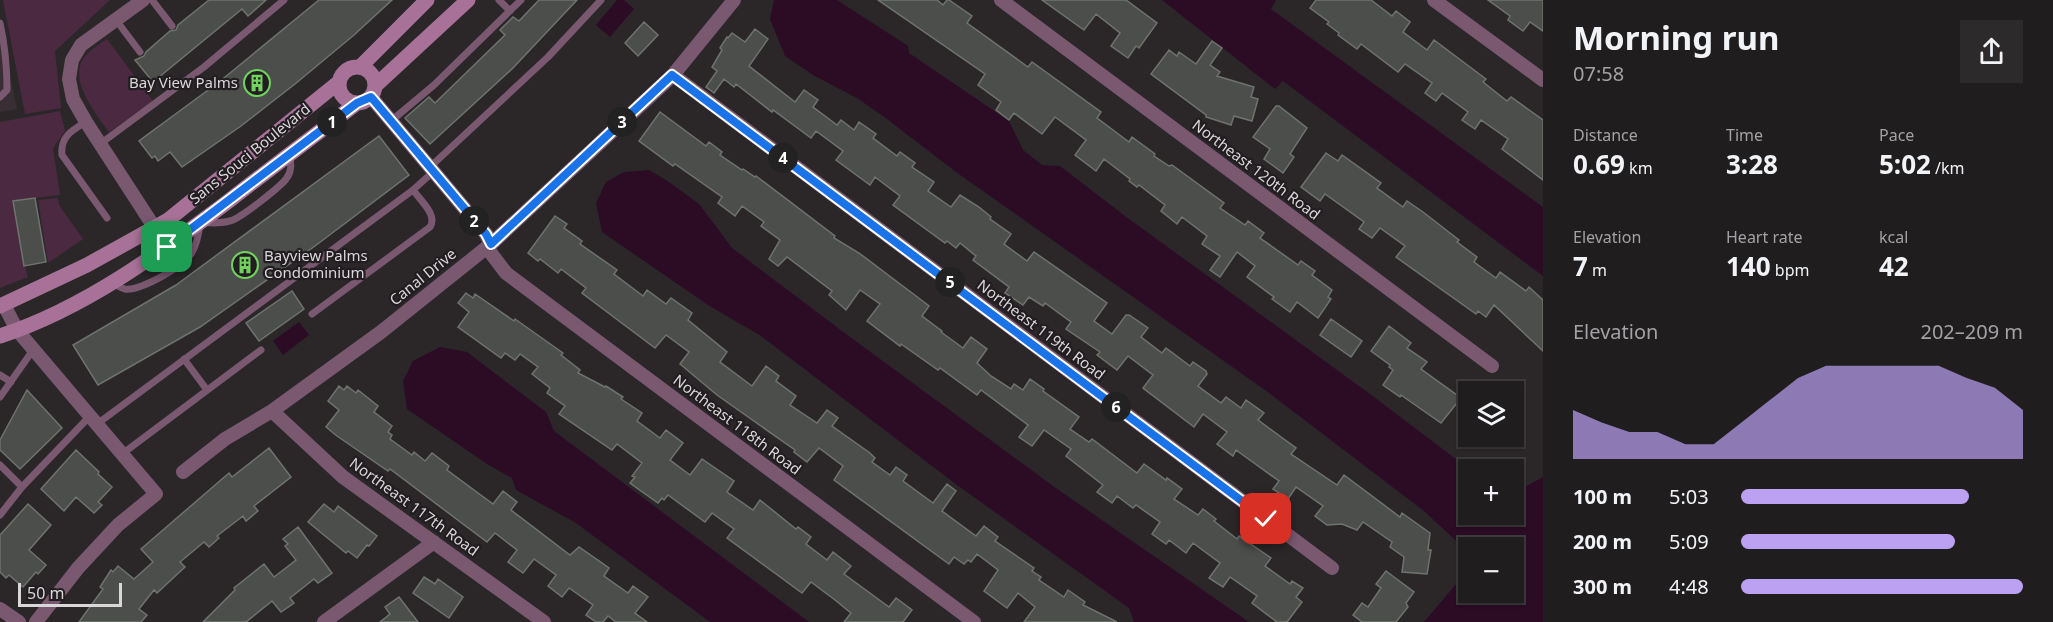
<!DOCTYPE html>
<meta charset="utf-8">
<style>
:root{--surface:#201d1f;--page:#2d2a2c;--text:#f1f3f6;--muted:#a2a2a4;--line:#3d3b3d;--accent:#bca0f2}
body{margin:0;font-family:"Noto Sans",sans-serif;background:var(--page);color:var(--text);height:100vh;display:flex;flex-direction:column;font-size:22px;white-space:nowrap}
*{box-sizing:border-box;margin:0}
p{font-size:20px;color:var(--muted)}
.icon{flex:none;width:33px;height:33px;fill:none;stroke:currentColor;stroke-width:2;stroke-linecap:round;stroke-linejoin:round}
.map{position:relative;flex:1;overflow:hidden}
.drawer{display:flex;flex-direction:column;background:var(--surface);width:510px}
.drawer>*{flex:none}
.buttons{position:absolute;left:1458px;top:381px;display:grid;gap:12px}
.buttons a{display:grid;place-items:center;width:66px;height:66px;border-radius:0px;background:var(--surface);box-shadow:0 2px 4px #0004,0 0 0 2px var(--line);font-size:30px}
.scale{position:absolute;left:18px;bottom:15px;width:104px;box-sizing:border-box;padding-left:6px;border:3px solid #dad7d9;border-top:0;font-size:16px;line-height:21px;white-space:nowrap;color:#dad7d9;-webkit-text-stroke:4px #211d20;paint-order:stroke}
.pin{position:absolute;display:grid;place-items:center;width:51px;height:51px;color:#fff;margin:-26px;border-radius:12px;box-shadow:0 3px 9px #0006}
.km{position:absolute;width:30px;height:30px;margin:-15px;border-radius:50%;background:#222;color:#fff;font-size:16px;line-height:30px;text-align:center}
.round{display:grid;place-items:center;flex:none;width:63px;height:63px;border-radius:0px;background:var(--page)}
.headline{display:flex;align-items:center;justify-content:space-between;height:102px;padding:0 30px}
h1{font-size:33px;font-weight:700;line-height:45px}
.stats{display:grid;grid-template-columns:repeat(3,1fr);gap:9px;height:102px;padding:6px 30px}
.stats div{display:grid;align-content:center}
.stats b{font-size:26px;font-weight:700}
.stats small{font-size:16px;font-weight:400}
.stats p{font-size:16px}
.chart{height:168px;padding:12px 30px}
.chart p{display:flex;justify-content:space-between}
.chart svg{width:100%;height:108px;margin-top:6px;fill:var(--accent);opacity:.7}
ul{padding:0 30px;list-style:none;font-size:20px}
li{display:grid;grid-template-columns:96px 72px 1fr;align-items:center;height:45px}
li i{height:15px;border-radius:8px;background:var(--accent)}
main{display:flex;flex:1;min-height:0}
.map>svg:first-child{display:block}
.built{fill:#382e34}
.green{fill:#4b2941}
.water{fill:#2c0b24;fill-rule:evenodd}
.building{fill:#4b4e4a;stroke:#6f736e;stroke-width:1.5}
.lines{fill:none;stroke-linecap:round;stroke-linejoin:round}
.lane{stroke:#7a5870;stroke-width:7}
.street{stroke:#7a5870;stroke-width:14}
.secondary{stroke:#a87298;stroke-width:15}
.route-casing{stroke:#fff;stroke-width:12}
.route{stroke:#1a73e8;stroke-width:8}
.labels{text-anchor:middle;stroke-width:4.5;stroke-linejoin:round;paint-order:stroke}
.poi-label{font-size:15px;fill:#dad7d9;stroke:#211d20;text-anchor:end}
.street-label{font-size:15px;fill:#dad7d9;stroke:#211d20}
</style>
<main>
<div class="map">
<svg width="1543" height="622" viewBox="0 0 1543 622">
<rect width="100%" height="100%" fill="#2b2729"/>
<!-- built -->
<path class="built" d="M0 27 17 109 0 112Z"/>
<!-- green -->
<path class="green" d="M3 0H110L55 51 61 108 25 114Z
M107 39 153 101 109 132C95 113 64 75 88 53 94 47 101 43 107 39Z
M60 111 65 131 53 148 60 195 35 198 46 262 25 266 28 277 0 288V122Z
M58 198 59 205 83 239 48 263 38 200Z"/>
<!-- water -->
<path class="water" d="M617 0H624L634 9 610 37 596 25Z
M774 0H837L908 46 909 53 1009 121 1023 150 1042 165 1060 166 1125 216 1370 394 1469 469 1468 514H1514V491H1517L1543 477V622H1424L1468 570V552L1424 511 1265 390 956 172 883 116 857 98 813 75 785 56 770 19ZM1468 548H1514V592H1468Z
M1162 0H1276L1271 9 1543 207V276L1283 81 1275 89Z
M649 170 669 182 699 204 732 248 846 334 1060 491 1249 622H1134L1129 608 957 485 761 336 708 305 602 232 596 203 606 182 624 172Z
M299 322 309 335 283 355 273 341Z
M440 347 467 352 546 412 554 431 809 622H710L576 523 516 490 512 478 487 464 407 409 403 381 413 361Z"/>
<!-- building -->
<path class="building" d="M209 0H266L248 16 242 9 153 82 135 60 144 56 146 52 170 31 176 30 178 25Z
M319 0H392L354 35 295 84 241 126 182 167 170 152 158 161 155 156 152 158 139 141 219 82Z
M539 0H577L512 69 430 144 405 118 429 97 435 103 505 35 500 30 513 17 519 21Z
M878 0H937L943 5 947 0H949L972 16 967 23 1028 67 1032 62 1101 112 1097 118 1129 142 1132 137 1155 154 1154 156 1169 166 1172 165 1224 203 1220 208 1245 225 1248 221 1264 233 1260 238 1298 265 1301 261 1315 271 1312 275 1332 290 1328 297 1331 299 1318 318 1297 302 1290 312 1272 299 1274 297 1247 277 1255 266 1237 252 1220 277 1210 270 1220 256 1202 244 1207 236 1182 217 1177 224 1161 211 1165 205 1139 185 1137 187 1129 181 1130 179 1104 159 1096 171 1075 155 1086 140 1055 117 1042 134 1014 113 1009 120 996 110 1001 102 978 85 985 74Z
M1042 0H1126L1157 23 1139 48 1136 46 1128 58 1111 46 1120 33 1096 14 1084 30Z
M1316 0H1371L1392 16 1396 11 1410 22 1403 32 1427 50 1434 40 1486 79 1483 82 1507 101 1511 97 1543 120V180L1502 149 1508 139 1481 120 1475 129 1462 120 1468 112 1442 93 1436 101 1425 93 1432 83 1405 64 1398 72 1361 44 1357 49 1338 35 1339 33 1327 24 1329 22 1310 8Z
M1488 0H1543V31L1530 22 1523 31 1508 20 1510 16Z
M644 22 658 35 638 56 625 43Z
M755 29 768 39 749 66 795 102 804 90 818 100 813 107 837 125 841 120 854 130 859 122 876 134 873 138 897 156 900 152 915 163 912 167 934 182 928 191 951 207 960 195 979 207 991 217 990 219 1011 234 1004 244 1027 261 1034 252 1107 303 1094 321 1112 334 1126 315H1129L1148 328 1141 337 1162 353 1166 348 1190 366 1193 362 1206 371 1207 374 1198 386 1221 403 1226 397 1241 408 1246 400 1264 413 1258 420 1296 448 1291 454 1337 485 1344 475 1400 517 1402 513 1430 533 1428 550H1431L1427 574 1402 572 1404 557 1390 547 1392 542 1363 522 1357 530 1342 524 1327 525 1315 516 1323 506 1296 487 1288 499 1273 489 1279 481 1236 450 1233 456 1217 444 1227 432 1203 414 1194 427 1143 388 1153 375 1128 356 1117 370 1097 355 1100 352 1066 329 1071 322 1045 303 1043 306 1029 297 1023 305 1005 293 1009 287 973 260 976 256 960 243 956 248 947 241 945 243 893 205 900 196 875 177 870 185 836 160 843 151 816 131 811 138 773 110 772 112 736 84 734 87 724 79 714 93 706 87 717 71 712 67 722 50 720 48 727 37 728 38 732 33 745 42Z
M1212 41 1222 48 1210 65 1220 72 1217 76 1254 87 1251 97 1258 99 1252 121 1234 116 1231 125 1206 117V115L1151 74 1169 50 1177 56 1179 52 1196 64Z
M1276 106H1279L1307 128 1290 154 1294 157 1283 173 1264 159 1270 149 1253 137Z
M660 112 706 146 709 142 722 152 720 155 742 170 743 169 755 177 756 176 835 236 834 238 859 253 920 299 929 306 922 316 942 331 941 332 963 348 971 337 987 349 977 363 991 376 1011 389 1014 384 1023 390 1030 379 1044 389 1043 391 1079 417 1070 429 1089 442 1092 439 1137 473 1144 464 1166 480 1167 478 1182 489 1174 499 1198 515 1203 509 1216 519 1214 521 1237 539 1239 536 1271 558 1265 566 1290 584 1292 581 1303 588 1296 597 1302 602 1287 622H1277L1252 603 1257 596 1230 577 1223 587 1209 578 1220 563 1193 543 1186 553 1169 540 1166 544 1152 534 1160 522 1136 505 1133 508 1117 496 1112 503 1097 492 1103 485 1066 456 1071 449 1044 430 1032 446 1019 437 1028 425 981 390 977 395 940 368 938 370 901 344 900 346 867 321 880 304 860 290 846 310 829 295 832 291 787 257 778 266 769 259 780 240 761 226 764 222 742 206 735 216 718 203 722 197 675 164 673 166 639 141Z
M379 136 409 175 315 246 200 327 98 385 73 345 176 285Z
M1326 153 1338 161 1342 155 1381 183 1377 188 1403 207 1407 201 1423 212 1459 240 1457 242 1477 257 1474 262 1496 278 1500 272 1526 291 1529 287 1543 300V351L1494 305 1486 317 1478 311 1476 314 1396 257 1405 246 1380 228 1372 238 1359 229 1364 222 1325 194 1320 201 1301 187Z
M35 198 46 262 24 266 13 201Z
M555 216 567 224 564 228 582 241 580 244 617 270 614 274 643 296 647 290 666 304 671 298 692 313 688 320 727 352 720 362 752 386 766 366 779 376 776 381 796 396 790 405 817 423 827 410 838 418 832 426 870 453 875 458 872 462 890 475 896 467 907 475 903 481 933 503 947 484 956 491 942 511 976 536 984 526 998 537 995 541 1034 568 1032 571 1041 577 1039 580 1064 597 1068 590 1085 602 1083 605 1117 622H1024L1035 607 1018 593 1007 608 984 591 998 570 977 554 971 562 968 560 964 564 954 557 949 564 834 480 843 466 819 448 807 462 794 452 795 450 717 395 680 364 689 352 666 335 655 348 582 293 586 288 561 269 558 273 540 259 538 261 528 253Z
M292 291 304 309 259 341 246 323Z
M466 293 473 298 475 294 514 321 515 319 563 353 561 355 580 370 578 373 605 387 606 386 623 397 621 399 642 413 637 421 660 438 666 430 683 443 670 460 690 475 702 459 734 481 727 492 753 510 760 500 796 529 798 527 811 537 806 544 827 560 833 552 851 566 844 574 889 607 896 598 912 610 903 622H844L851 613 835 600 811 582 802 593 727 538 734 529 712 513 705 522 668 495 664 500 662 498 658 503 630 483 635 477 632 476 642 463 617 444 612 450 559 414 565 406 547 393 550 388 532 374 538 367 520 354 515 360 505 353 501 358 458 327 469 312 458 303Z
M1331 319 1362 341 1351 357 1320 335Z
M1389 326 1411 343 1407 348 1427 362 1421 369 1461 398 1441 423 1401 395 1400 397 1383 385 1393 370 1389 367 1390 365 1371 351Z
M339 386 344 390 347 386 356 393 358 390 378 406 374 412 392 426 388 432 392 435 390 439 412 455 414 452 425 461 432 453 449 466 447 470 493 504 503 491 517 502 511 510 570 555 579 547 609 568 604 576 628 593 633 586 648 597 635 613 647 622H616L608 616 603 622H596L586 615 593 605 569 588 562 597 548 586 556 575 534 559 523 573 508 562 517 550 495 533 487 542 390 469 388 471 337 436 326 427 339 410 328 401Z
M27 390 62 428 20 469 0 450V440Z
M269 448 291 477 254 506 258 511 246 521 243 516 217 536 219 538 209 547 204 542 180 562 185 567 157 593 154 590 139 609 147 615 141 622H79L103 589 100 587 111 570 113 572 118 566 134 579 153 562 141 549 229 473 232 477Z
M76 450 99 472 98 474 112 487 98 502 102 505 94 513 76 497 64 511 41 489Z
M28 504 51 525 29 550 46 565 38 574 36 572 23 587 9 575 6 578 0 572V535Z
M324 504 334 512 338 506 377 536 369 546 367 545 357 558 348 551 346 553 308 522Z
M298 527 332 573 318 583 314 579 290 598 294 603 281 612 272 601 246 622H203L235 590 234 588 264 564 274 577 296 560 285 546 288 544 283 539Z
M1386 571 1414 592 1406 603 1408 607 1396 622H1362L1353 615 1362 603 1368 607 1381 588 1376 584Z
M424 577 435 584 438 579 463 597 449 618 413 593Z
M399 597 418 622H380L390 614 385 607Z"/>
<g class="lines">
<!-- lane -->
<path class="lane" d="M152 0 172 26
M499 0 510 11
M116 20 140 52
M0 23C5 46 7 67 7 90L0 97
M391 121 434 85 521 0
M86 122C72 130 60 137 62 155L107 218
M100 144 204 67 284 0
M430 167 548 57 601 0
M112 282C116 285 120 288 125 289 140 291 183 267 191 254 197 245 199 233 200 222 211 223 223 224 233 220 244 215 279 188 286 179 292 172 291 164 290 156
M312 314 430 227C438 215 420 200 413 190
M184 359 207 390
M0 375 11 382
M0 397 33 350
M97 424 413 190 434 171
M122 454 261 350
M0 465 22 487
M0 515 22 487 90 416"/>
<!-- street -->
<path class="street" d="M143 0 81 45 72 60 69 79 73 99 86 122 167 247
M1001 0 1492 366
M1434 0 1543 80
M673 75 1332 568
M371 97 486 234 491 244
M487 248 506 273 974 622
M4 305 17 330 156 494 118 525 78 568 36 622
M272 411 343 477 544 622
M183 472 225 439 272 411 381 332 491 244 673 75 734 0
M0 609 19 622
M324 622 434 542"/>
<!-- secondary -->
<path class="secondary" d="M339 85a18 18 0 1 1 36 0a18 18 0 1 1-36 0Z
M360 67 427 0
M375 86 468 0
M0 306 87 265 168 220 339 82
M0 336C84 309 161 252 230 200 272 167 315 135 357 103"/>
</g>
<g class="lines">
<defs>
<path id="route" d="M167 247 357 103 371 97 486 234 491 244 672 75 1266 519"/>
</defs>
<!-- route casing -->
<use href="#route" class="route-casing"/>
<!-- route -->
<use href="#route" class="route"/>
</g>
<!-- icons -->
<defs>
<symbol id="building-ring" viewBox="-11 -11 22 22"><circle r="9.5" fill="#211d20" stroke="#71d35e" stroke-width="1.5"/><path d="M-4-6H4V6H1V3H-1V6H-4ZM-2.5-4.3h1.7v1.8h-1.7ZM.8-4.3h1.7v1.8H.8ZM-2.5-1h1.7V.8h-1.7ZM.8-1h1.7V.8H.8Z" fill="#71d35e"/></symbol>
</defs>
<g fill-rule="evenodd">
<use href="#building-ring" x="242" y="68" width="30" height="30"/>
<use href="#building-ring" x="230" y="250" width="30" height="30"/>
</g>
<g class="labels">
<!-- poi labels -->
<g class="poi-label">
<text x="238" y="88">Bay View Palms</text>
<text x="264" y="261" text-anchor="start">Bayview Palms<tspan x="264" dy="17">Condominium</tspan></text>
</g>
<!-- street labels -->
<g class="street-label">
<text transform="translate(250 154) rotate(-39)" y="5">Sans Souci Boulevard</text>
<text transform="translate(1256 170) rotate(37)" y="5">Northeast 120th Road</text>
<text transform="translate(423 277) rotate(-39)" y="5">Canal Drive</text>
<text transform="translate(1041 330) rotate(37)" y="5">Northeast 119th Road</text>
<text transform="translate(737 425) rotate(37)" y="5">Northeast 118th Road</text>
<text transform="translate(414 507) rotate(36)" y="5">Northeast 117th Road</text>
</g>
</g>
</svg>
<div class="buttons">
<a><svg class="icon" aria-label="layers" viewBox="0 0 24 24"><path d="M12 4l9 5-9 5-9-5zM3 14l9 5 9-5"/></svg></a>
<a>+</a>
<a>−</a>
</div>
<div class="scale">50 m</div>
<div class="pin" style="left:167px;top:247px;background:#1e9e55"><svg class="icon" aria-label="arrive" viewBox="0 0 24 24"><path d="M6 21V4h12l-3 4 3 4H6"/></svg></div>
<div class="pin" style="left:1266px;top:519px;background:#d93025"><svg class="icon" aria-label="check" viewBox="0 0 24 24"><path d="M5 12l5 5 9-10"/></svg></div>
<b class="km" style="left:332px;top:122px">1</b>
<b class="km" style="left:474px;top:221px">2</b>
<b class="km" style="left:622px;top:122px">3</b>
<b class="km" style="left:783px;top:158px">4</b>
<b class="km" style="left:950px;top:282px">5</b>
<b class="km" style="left:1116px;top:407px">6</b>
</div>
<section class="drawer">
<div class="headline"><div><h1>Morning run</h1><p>07:58</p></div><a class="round"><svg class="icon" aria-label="share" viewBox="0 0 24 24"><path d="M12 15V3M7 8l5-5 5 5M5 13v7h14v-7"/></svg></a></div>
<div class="stats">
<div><p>Distance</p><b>0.69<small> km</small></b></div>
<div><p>Time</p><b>3:28</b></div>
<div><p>Pace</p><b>5:02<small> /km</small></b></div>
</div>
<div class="stats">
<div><p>Elevation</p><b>7<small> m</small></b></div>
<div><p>Heart rate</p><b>140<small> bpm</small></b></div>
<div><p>kcal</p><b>42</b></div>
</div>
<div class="chart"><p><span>Elevation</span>202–209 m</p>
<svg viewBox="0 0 160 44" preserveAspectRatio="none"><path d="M0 44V24L10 29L20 33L30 33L40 38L50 38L60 29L70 20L80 11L90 6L100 6L110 6L120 6L130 6L140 11L150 15L160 24V44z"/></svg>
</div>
<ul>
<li><b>100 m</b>5:03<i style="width:81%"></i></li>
<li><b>200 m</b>5:09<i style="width:76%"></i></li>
<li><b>300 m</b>4:48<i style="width:100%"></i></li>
</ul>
</section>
</main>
